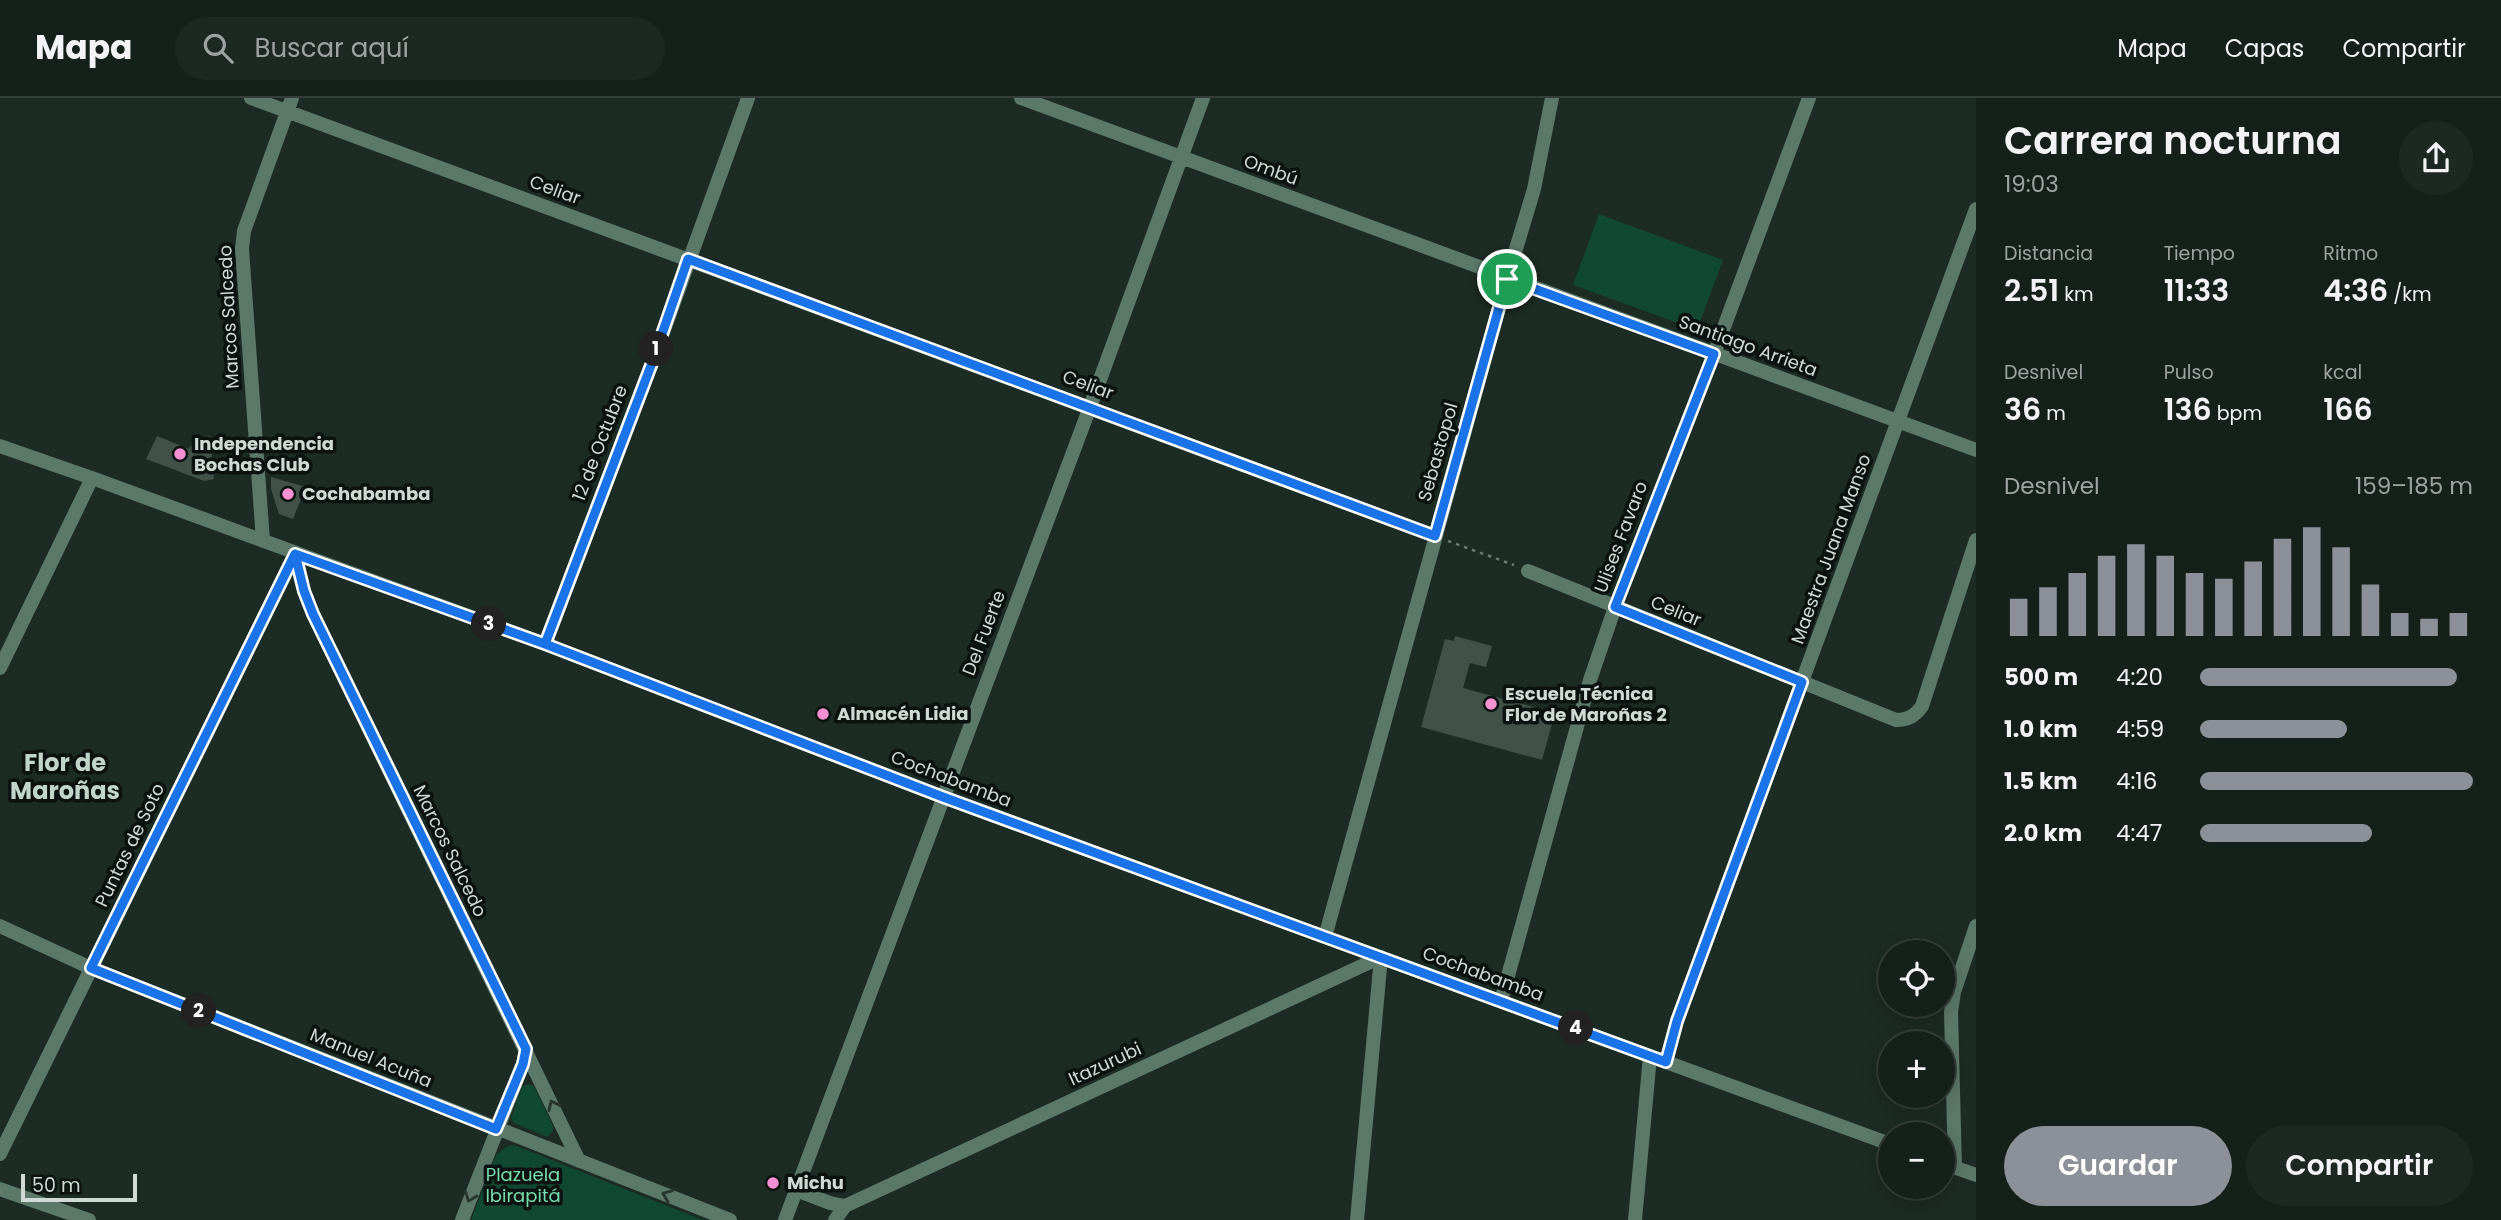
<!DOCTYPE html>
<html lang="es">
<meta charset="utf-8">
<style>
:root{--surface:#15201a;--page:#1e2823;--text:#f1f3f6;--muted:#9da3a2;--line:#343e39;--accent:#8c9099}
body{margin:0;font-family:Poppins,sans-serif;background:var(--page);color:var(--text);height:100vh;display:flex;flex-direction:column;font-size:26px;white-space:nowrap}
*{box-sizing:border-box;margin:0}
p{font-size:23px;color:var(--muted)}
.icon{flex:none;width:38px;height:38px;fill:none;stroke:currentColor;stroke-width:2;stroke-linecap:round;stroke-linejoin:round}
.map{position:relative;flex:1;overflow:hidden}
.sheet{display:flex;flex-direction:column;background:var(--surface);width:525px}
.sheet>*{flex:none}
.buttons{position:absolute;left:1878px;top:842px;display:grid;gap:14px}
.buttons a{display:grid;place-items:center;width:77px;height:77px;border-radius:50%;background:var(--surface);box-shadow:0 4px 18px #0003,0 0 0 2px var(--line);font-size:35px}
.scale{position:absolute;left:21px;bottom:18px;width:116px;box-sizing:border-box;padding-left:7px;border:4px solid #d0dad5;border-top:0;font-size:19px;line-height:24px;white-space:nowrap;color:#d0dad5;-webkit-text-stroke:5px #0b120f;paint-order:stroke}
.pin{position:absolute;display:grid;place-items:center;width:60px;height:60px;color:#fff;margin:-30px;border:4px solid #fff;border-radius:50%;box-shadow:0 2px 7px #0007}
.km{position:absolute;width:35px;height:35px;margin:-18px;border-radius:50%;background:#222;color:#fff;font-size:19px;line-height:35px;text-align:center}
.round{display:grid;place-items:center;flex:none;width:74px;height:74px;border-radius:37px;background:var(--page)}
.summary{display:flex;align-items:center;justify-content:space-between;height:119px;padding:0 28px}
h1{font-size:38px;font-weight:600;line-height:52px}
.figures{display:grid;grid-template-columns:repeat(3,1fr);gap:10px;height:119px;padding:7px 28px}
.figures div{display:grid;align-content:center}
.figures b{font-size:30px;font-weight:600}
.figures small{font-size:19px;font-weight:400}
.figures p{font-size:19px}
.chart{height:196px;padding:14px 28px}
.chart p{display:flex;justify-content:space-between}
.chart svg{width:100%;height:126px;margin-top:7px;stroke:var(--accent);stroke-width:6}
.button{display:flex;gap:14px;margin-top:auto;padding:14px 28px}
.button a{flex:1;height:80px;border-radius:42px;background:var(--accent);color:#fff;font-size:28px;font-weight:600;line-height:80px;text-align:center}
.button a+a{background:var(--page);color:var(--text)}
ul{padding:0 28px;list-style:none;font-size:23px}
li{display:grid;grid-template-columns:112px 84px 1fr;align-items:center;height:52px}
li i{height:18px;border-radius:9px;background:var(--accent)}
header{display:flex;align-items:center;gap:42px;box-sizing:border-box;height:98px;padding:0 35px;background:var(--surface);border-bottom:2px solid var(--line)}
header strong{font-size:33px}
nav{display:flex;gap:38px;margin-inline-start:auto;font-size:24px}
.search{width:490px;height:63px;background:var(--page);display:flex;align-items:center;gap:18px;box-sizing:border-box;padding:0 24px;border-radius:38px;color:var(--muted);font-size:26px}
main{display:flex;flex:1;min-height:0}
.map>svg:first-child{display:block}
.green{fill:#114831}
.building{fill:#415148}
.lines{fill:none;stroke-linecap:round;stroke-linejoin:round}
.path{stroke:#6e7a74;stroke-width:2.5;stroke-dasharray:3.5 5;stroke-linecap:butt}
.street{stroke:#5c7869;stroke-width:14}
.oneway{stroke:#27362e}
.route-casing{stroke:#fff;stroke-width:14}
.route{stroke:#1a73e8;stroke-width:9}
.poi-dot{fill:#f591d2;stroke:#0b120f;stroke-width:2.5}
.labels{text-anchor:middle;stroke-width:7;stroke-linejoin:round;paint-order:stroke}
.street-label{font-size:18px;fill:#d0dad5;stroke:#0b120f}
.poi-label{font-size:18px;font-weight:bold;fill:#d0dad5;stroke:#0b120f;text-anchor:start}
.park-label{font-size:18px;fill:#76ddac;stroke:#0b120f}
.district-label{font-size:24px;font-weight:bold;fill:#c2d5ca;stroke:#0b120f}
</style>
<header>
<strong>Mapa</strong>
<div class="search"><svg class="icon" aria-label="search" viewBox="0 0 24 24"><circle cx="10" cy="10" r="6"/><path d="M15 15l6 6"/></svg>Buscar aquí</div>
<nav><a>Mapa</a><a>Capas</a><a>Compartir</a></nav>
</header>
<main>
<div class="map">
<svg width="1976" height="1122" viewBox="0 0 1976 1122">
<rect width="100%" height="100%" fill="#1c2b23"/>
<!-- green -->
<path class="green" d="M1599 116 1723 162 1697 232 1573 187Z
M528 986 534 988 553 1028V1033L547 1039 514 1025 511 1021 522 989Z
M512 1047 519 1049 703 1122H471L496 1057 506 1049Z"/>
<!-- building -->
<path class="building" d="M157 338 189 351 196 340 210 338 214 381 204 383 146 361Z
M271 379 306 389 293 421 279 416 271 391Z
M1455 538 1492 548 1486 569 1470 565 1463 590 1555 615 1542 662 1421 629 1445 541 1454 543Z"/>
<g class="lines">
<!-- path -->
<path class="path" d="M1448 443 1514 467"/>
<!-- street -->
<path class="street" d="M251 0 1435 438
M1021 0 1976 352
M0 348 92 380 545 546 943 699 1890 1046
M263 443 242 151 244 133 292 0
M295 456 304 493 313 516 579 1063
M1528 473 1896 622C1908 622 1915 618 1922 608L1976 442
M545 546 652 265 748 0
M0 570 92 380
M0 828 91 870 730 1122
M1325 839 1507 181 1534 91 1552 0
M1501 903 1590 582 1615 509 1714 256 1809 0
M1666 964 1677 923 1976 111
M0 1056 295 456
M1942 1065 1976 1077
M1955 1070 1951 914 1954 894 1976 828
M0 1091 89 1122
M796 1092 830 1105 845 1108
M462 1122 523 966 526 951
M785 1122 1090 309 1203 0
M835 1122 845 1108 1381 859
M1357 1122 1381 859
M1635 1122 1650 958"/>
</g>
<!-- one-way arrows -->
<defs><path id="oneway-chevron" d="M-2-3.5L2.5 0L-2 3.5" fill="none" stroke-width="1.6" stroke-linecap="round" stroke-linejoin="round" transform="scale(1.75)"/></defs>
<g class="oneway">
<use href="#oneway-chevron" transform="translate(553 1007) rotate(-115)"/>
<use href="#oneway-chevron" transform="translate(667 1097) rotate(-159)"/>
<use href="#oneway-chevron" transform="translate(470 1099) rotate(111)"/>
</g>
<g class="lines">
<defs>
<path id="route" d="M1507 181 1435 438 688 161 652 265 545 546 295 456 91 870 496 1031 523 966 526 951 313 516 304 493 295 456 545 546 943 699 1666 964 1677 923 1802 584 1615 509 1714 256 1507 181"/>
</defs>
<!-- route casing -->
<use href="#route" class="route-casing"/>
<!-- route -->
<use href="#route" class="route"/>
</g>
<!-- markers -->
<g class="poi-dot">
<circle cx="180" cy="356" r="7"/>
<circle cx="288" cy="396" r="7"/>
<circle cx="1491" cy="606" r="7"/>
<circle cx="823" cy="616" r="7"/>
<circle cx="773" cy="1085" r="7"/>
</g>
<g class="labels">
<!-- street labels -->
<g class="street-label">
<text transform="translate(1271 72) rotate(20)" y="6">Ombú</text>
<text transform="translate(555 92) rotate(20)" y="6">Celiar</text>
<text transform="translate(229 219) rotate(-93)" y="6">Marcos Salcedo</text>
<text transform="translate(1748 248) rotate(20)" y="6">Santiago Arrieta</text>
<text transform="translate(1088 287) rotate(20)" y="6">Celiar</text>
<text transform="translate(600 345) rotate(-69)" y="6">12 de Octubre</text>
<text transform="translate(1438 354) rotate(-74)" y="6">Sebastopol</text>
<text transform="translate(1621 439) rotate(-69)" y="6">Ulises Favaro</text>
<text transform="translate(1831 451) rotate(-70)" y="6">Maestra Juana Manso</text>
<text transform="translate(1676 513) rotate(22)" y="6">Celiar</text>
<text transform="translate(984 535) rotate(-69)" y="6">Del Fuerte</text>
<text transform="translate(951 681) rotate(21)" y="6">Cochabamba</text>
<text transform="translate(130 747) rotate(-64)" y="6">Puntas de Soto</text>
<text transform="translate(450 753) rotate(64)" y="6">Marcos Salcedo</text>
<text transform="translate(1483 876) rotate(20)" y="6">Cochabamba</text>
<text transform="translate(371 960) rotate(22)" y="6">Manuel Acuña</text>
<text transform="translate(1105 966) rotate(-25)" y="6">Itazurubi</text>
</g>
<!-- poi labels -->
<g class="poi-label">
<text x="194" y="352">Independencia<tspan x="194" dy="21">Bochas Club</tspan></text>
<text x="302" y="402">Cochabamba</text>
<text x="1505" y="602">Escuela Técnica<tspan x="1505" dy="21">Flor de Maroñas 2</tspan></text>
<text x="837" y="622">Almacén Lidia</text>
<text x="787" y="1091">Michu</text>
</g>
<!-- park labels -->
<g class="park-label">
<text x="523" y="1083">Plazuela<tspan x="523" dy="21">Ibirapitá</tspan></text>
</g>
<!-- district labels -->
<g class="district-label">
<text x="65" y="673">Flor de<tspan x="65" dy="28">Maroñas</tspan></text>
</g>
</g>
</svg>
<div class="buttons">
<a><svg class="icon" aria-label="locate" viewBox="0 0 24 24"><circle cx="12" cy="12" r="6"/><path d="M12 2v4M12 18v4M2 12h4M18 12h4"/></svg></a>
<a>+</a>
<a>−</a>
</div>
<div class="scale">50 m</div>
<div class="pin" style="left:1507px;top:181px;background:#1e9e55"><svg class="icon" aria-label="arrive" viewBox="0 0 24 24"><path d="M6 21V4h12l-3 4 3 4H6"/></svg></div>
<b class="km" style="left:656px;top:251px">1</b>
<b class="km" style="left:199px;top:913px">2</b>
<b class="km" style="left:489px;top:526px">3</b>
<b class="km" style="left:1576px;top:930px">4</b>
</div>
<section class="sheet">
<div class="summary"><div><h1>Carrera nocturna</h1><p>19:03</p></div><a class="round"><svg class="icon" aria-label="share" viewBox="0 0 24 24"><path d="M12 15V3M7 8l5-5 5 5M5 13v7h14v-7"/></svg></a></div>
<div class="figures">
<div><p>Distancia</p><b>2.51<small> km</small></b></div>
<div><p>Tiempo</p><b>11:33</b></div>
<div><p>Ritmo</p><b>4:36<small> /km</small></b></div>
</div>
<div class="figures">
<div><p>Desnivel</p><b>36<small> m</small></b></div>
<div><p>Pulso</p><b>136<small> bpm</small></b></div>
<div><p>kcal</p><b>166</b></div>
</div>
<div class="chart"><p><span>Desnivel</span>159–185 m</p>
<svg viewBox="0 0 160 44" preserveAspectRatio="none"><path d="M5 44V31M15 44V27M25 44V22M35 44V16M45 44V12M55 44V16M65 44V22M75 44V24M85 44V18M95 44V10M105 44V6M115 44V13M125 44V26M135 44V36M145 44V38M155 44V36"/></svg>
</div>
<ul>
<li><b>500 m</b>4:20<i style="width:94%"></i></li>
<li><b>1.0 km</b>4:59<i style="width:54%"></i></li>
<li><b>1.5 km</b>4:16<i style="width:100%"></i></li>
<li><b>2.0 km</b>4:47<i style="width:63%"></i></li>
</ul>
<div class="button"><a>Guardar</a><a>Compartir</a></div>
</section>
</main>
